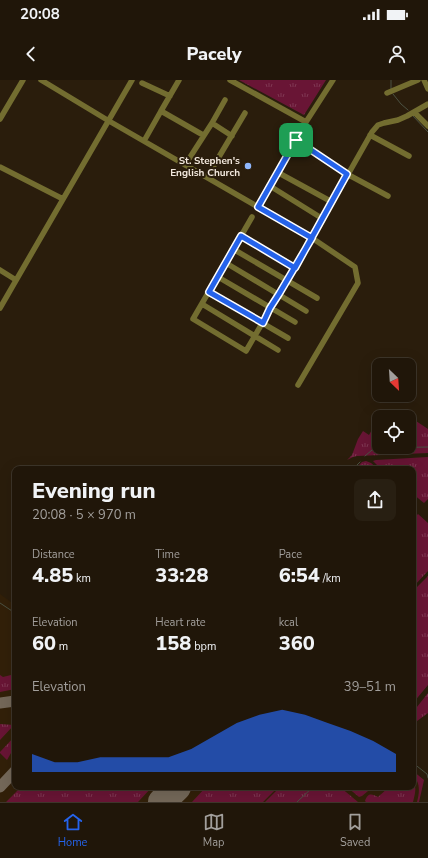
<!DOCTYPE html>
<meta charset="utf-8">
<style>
:root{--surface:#201609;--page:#281f12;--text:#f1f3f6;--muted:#a29f9c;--line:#3d352a;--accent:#2563eb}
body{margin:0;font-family:"Nunito Sans",sans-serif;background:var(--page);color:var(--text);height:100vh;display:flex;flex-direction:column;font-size:15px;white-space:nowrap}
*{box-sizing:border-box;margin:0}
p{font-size:13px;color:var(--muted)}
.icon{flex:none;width:22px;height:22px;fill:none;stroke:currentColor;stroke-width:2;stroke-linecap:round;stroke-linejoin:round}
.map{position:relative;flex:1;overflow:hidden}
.panel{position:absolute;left:12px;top:386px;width:404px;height:324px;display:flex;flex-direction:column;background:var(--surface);border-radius:8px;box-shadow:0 4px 16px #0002,0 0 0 1px var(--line)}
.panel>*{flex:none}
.needle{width:26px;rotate:155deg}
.controls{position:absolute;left:372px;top:278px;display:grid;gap:8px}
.controls a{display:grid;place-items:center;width:44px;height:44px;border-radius:8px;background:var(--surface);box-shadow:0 4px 16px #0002,0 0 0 1px var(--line);font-size:20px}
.pin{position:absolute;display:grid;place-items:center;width:34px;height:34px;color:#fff;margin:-17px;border-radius:8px;box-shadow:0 2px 6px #0006}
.round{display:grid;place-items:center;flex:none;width:42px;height:42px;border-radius:8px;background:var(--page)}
.headline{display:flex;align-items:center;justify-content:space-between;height:68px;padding:0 20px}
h1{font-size:22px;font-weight:800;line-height:30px}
.metrics{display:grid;grid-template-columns:repeat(3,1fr);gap:6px;height:68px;padding:4px 20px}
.metrics div{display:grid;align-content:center}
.metrics b{font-size:20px;font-weight:800}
.metrics small{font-size:11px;font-weight:400}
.metrics p{font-size:11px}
.chart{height:112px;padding:8px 20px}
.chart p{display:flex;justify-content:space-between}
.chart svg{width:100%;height:72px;margin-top:4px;fill:var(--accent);opacity:.7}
.status{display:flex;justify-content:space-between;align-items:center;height:28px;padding:0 20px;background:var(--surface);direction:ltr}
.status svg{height:11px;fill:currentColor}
header{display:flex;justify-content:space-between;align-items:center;height:52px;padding:0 20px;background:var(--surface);font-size:18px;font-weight:800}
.tabs{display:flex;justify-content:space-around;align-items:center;height:56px;border-top:1px solid var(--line);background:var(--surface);font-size:11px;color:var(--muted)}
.tabs a{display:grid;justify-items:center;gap:2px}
.tabs .current{color:var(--accent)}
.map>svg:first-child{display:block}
.built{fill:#322009}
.grass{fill:url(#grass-tufts)}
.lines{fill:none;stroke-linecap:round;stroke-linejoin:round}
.stream{stroke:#4b5243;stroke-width:1}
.taxiway{stroke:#746859;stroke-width:11}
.runway{stroke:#746859;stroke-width:28}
.minor{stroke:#736d30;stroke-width:5.5}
.route-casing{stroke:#fff;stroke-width:8}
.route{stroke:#2563eb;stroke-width:5}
.poi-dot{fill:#90b8fd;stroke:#2a1d0c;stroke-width:1.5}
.labels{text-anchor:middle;stroke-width:4;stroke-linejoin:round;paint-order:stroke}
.poi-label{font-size:10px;font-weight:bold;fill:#f3e9de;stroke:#2a1d0c;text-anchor:end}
</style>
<div class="status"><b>20:08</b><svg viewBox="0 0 49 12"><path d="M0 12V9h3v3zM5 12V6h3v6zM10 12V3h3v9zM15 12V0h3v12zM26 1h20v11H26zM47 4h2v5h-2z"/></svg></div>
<header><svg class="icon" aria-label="back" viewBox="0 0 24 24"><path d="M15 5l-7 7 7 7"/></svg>Pacely<svg class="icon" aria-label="person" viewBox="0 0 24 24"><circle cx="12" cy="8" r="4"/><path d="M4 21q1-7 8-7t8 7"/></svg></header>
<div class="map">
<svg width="428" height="722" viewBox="0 0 428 722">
<defs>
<pattern id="grass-tufts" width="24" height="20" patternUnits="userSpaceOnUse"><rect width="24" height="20" fill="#691535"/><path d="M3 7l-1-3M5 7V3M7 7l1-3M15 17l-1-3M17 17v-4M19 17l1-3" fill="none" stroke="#7f3752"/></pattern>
</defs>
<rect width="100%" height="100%" fill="#2a1d0c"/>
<!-- built -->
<path class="built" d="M0 514 15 525V707H413V691L424 700 419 722H0Z"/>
<!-- grass -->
<path class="grass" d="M239 0H326L304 35Z
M407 335 428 349V373L357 376 353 377 347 380 352 375 358 359 363 351 369 355 373 348 379 347V367H409V337H406Z
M428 377V419L424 423 413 414V389H381L373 381 376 380Z
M366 381 371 383 378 389H355L362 382Z
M418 434 428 443V491L413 507V437L414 438Z
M428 496V605L413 623V511Z
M15 594V609L0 612V595L3 597Z
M428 613V633L413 644V632Z
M0 644 14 645 0 660Z
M15 656V666L7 680 0 673V672Z
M413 691 424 700 419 722H417C419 715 420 707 417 701 415 697 413 696 413 691Z
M413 700C417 708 415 714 413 722H366L365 721C368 712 372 714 378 717L388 708 386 707H413Z
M21 707H152L138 722H6Z
M206 707H278L263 722H192Z
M280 707H340L358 722H265Z
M347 707H366L368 710V711L362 716 359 717Z"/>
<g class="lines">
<!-- stream -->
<path class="stream" d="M391 0V9
M393 14 401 24 408 30
M413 36 428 52
M365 376 372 370 378 368 428 367
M353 389 360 382
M0 523 15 533
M413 683 427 694 428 698
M297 722 313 707"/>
<!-- taxiway -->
<path class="taxiway" d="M0 623 15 621
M0 707 15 691"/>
<!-- runway -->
<path class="runway" d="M162 722 177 707"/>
<!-- minor -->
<path class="minor" d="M41 0 109 41 312 158 355 187 358 203 298 305
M230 0 306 42
M424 0 428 9
M142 3 170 16
M387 13 418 0
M161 31 179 0
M414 32 428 46
M0 39 23 0
M212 43 225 20
M370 55 409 76
M296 60 347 94 388 116
M144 61 161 31 203 55
M185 85 212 43 232 56
M0 87 63 119
M277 92 332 122
M207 97 245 33
M270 106 323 139
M258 127 306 42 333 0
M252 137 193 239 246 271 312 158 372 52 378 45 384 43 398 40 407 36 428 24
M241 156 295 188
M233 169 317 218
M226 183 306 231
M0 190 16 200
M218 197 295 242
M209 212 288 258
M202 224 278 270
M0 228 132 0"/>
</g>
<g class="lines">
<defs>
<path id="route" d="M296 60 258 127 312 158 279 214 270 228 263 243 209 212 241 156 295 188 347 94 296 60"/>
</defs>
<!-- route casing -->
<use href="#route" class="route-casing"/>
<!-- route -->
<use href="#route" class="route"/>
</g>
<!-- markers -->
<circle class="poi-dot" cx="248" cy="86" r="4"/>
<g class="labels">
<!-- poi labels -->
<g class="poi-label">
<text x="240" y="84">St. Stephen's<tspan x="240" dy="12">English Church</tspan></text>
</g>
</g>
</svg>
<div class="controls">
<a><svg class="needle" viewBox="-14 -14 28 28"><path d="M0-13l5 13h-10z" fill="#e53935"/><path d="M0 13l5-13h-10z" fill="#a29f9c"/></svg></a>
<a><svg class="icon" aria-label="locate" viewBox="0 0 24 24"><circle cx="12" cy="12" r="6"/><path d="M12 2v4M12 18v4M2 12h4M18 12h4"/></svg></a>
</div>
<div class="pin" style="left:296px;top:60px;background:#1e9e55"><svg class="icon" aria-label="arrive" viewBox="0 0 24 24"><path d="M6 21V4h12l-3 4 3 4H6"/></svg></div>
<section class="panel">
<div class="headline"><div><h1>Evening run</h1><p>20:08 · 5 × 970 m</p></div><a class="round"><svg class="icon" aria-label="share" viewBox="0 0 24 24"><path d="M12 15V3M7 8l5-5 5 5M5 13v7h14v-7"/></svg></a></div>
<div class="metrics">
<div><p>Distance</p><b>4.85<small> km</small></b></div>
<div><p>Time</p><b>33:28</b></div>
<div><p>Pace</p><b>6:54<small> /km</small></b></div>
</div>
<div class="metrics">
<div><p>Elevation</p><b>60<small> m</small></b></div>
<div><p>Heart rate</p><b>158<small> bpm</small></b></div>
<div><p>kcal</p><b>360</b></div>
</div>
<div class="chart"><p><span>Elevation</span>39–51 m</p>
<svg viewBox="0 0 160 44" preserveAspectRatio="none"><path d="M0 44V33L10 38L20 38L30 35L40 35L50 35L60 35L70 30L80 22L90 14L100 9L110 6L120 9L130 14L140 19L150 25L160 33V44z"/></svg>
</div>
</section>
</div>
<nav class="tabs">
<a class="current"><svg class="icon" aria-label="home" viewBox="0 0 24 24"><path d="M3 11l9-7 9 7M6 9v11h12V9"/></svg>Home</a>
<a><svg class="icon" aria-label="map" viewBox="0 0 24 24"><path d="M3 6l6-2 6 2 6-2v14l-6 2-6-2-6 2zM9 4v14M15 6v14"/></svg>Map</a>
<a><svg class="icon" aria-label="saved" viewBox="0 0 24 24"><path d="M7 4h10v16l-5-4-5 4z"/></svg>Saved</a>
</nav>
